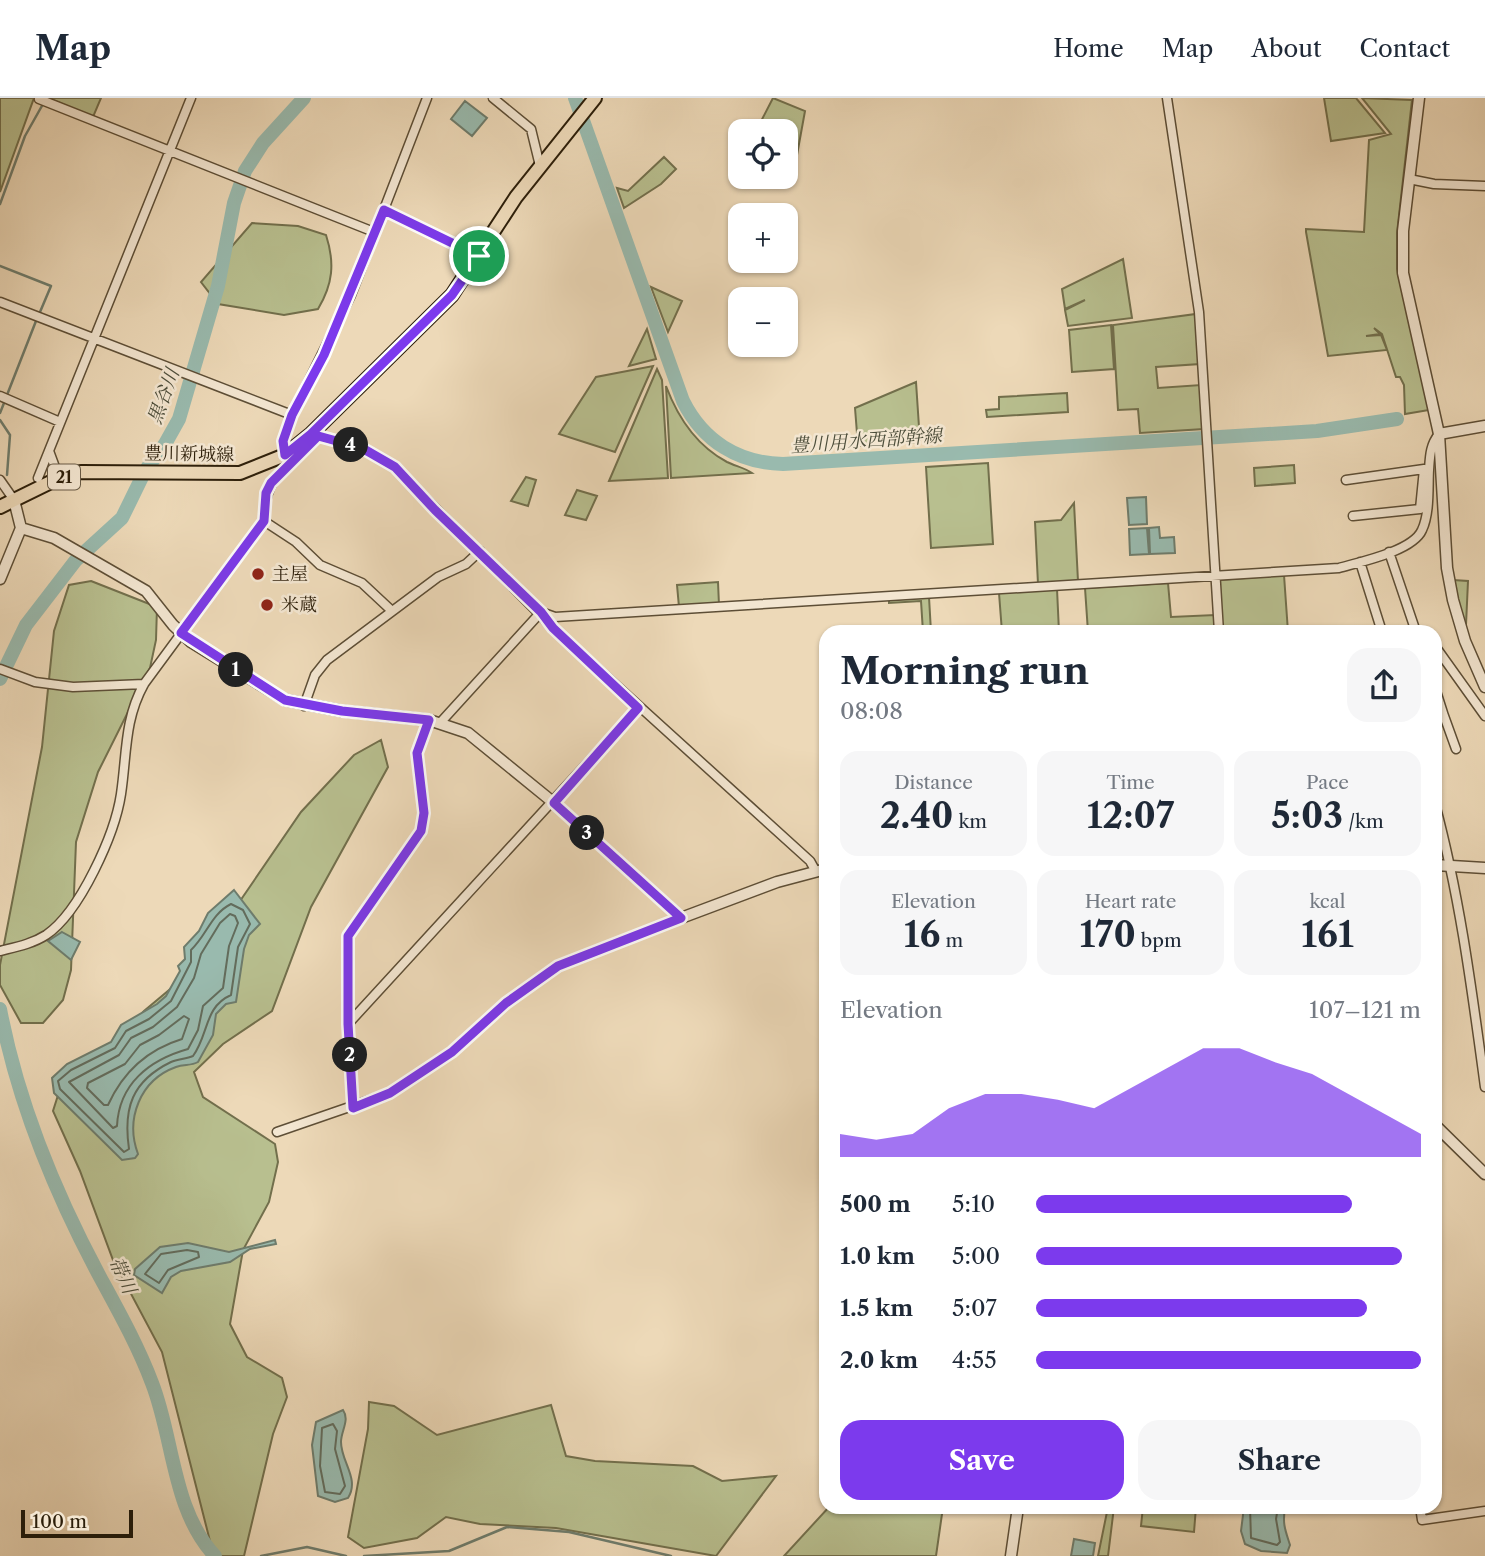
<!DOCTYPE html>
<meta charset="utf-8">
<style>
:root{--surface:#fff;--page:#f6f6f7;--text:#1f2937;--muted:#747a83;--line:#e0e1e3;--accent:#7c3aed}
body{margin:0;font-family:"Libre Caslon Text","Noto Serif JP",serif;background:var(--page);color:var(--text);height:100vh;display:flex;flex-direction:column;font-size:26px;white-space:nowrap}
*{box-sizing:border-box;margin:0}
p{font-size:23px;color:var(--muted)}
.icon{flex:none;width:38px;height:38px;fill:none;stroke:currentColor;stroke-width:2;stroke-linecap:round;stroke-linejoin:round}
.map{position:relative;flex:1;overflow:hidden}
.side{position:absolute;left:819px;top:527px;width:623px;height:889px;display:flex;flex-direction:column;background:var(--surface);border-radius:21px;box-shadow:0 2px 5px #0004}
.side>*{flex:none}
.fabs{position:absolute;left:728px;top:21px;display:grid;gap:14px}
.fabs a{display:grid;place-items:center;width:70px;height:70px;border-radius:14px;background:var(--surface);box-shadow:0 2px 5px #0004;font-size:35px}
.scale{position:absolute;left:21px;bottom:18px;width:112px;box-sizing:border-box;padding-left:7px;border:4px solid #2d1f0a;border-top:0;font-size:19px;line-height:24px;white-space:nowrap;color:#2d1f0a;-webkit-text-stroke:5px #f3e6d1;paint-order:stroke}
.pin{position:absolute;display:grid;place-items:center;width:60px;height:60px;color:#fff;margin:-30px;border:4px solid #fff;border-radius:50%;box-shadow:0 2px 7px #0007}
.km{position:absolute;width:35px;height:35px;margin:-18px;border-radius:50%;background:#222;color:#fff;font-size:19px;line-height:35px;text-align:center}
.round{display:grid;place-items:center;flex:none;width:74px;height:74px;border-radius:21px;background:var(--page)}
.head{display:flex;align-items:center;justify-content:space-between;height:119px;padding:0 21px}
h1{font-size:38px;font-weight:700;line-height:52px}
.stats{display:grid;grid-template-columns:repeat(3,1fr);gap:10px;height:119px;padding:7px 21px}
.stats div{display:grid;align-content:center;border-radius:18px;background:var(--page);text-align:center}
.stats b{font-size:35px;font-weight:700}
.stats small{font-size:19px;font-weight:400}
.stats p{font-size:19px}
.chart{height:196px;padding:14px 21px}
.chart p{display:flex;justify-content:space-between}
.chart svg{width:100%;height:126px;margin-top:7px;fill:var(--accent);opacity:.7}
.button{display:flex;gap:14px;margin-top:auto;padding:14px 21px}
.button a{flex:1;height:80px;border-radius:21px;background:var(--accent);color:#fff;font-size:28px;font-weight:700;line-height:80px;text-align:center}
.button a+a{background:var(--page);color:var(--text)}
ul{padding:0 21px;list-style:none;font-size:23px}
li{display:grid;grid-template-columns:112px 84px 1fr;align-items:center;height:52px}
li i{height:18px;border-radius:9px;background:var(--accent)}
header{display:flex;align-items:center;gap:42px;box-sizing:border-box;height:98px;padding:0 35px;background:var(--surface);border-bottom:2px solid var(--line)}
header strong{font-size:33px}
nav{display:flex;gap:38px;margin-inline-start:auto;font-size:24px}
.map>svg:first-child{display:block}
.green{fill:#b8bf8f;stroke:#726f4c;stroke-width:2}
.water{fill:#99baae;stroke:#6e7c6c;stroke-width:2}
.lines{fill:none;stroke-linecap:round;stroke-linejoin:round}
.shore{stroke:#636c5c;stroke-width:2}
.stream{stroke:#6e7c6c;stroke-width:2.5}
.river{stroke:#99baae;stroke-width:14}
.minor-casing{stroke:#5d4e36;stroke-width:11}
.tertiary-casing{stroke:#5d4e36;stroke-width:13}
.primary-casing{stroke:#2d1f0a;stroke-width:16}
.minor{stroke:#f3e6d1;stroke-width:8}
.tertiary{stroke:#f3e6d1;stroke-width:10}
.primary{stroke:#edd9b8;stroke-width:12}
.route-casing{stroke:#fff;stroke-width:14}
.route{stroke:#7c3aed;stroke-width:9}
.poi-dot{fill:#8f2418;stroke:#f3e6d1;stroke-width:2.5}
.labels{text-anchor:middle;stroke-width:5;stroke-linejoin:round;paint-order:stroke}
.shield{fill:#f3e6d1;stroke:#685b46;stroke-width:2}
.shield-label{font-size:16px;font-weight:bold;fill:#2d1f0a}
.street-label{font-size:18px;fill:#2d1f0a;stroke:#f3e6d1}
.poi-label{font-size:18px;fill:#2d1f0a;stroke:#f3e6d1;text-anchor:start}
.water-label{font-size:19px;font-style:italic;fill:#4d4e3b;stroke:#f3e6d1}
</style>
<header>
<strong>Map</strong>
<nav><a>Home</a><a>Map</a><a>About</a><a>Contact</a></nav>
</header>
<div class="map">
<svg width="1485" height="1458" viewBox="0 0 1485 1458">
<rect width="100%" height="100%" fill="#edd9b8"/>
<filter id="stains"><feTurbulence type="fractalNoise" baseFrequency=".00286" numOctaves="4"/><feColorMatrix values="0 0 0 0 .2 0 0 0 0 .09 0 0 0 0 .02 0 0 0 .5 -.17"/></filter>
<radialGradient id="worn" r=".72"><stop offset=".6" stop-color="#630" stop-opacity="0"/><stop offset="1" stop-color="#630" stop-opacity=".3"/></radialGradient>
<!-- green -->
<path class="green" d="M0 0H34L0 94Z
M48 0H101L93 19Z
M773 0 805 13 795 68 786 67V33L757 31Z
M1324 0H1356L1385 35 1331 43Z
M1362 0 1412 2 1397 135V171L1429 312 1405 316 1404 287 1400 279H1396L1382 236 1374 230 1380 236 1366 238 1381 237 1387 252 1328 258 1306 134V131L1364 134 1369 42 1391 36Z
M664 59 676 71 661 86 624 110 617 90 628 93Z
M252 125 298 128 326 137C335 165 333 186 318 211L284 217 218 206 201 184Z
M1123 161 1132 220 1068 228 1065 212 1085 202 1065 211 1062 191Z
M651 189 682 203 668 234Z
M1196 216 1200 266 1156 269 1158 290 1201 287 1204 331 1140 335 1138 311 1118 312 1113 227Z
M1111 227 1114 271 1072 274 1069 232Z
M647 231 656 261 629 268Z
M653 268 615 354 559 336 596 279Z
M657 271 662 282 668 380 609 383Z
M916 284 920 344 858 348 855 310Z
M666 288C678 320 697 348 727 364 735 368 745 370 752 375L671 380Z
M1067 295 1068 314 987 319 986 312 999 311V299Z
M988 365 993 446 931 450 926 369Z
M1294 367 1295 385 1255 388 1254 370Z
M526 379 536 382 528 408 511 403Z
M577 392 597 398 586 422 565 417Z
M1074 405 1078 483 1038 486 1035 424 1061 422Z
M1284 477 1288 534H1236V528L1222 529 1219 482Z
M1453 482 1468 483 1466 527 1460 516Z
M91 483 157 509 156 542 150 570 98 674 76 744 71 872 63 902 43 925H21L0 887V867L42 649 54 533 69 487Z
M718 484 719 507 679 509 677 487Z
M1168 485 1171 519 1215 517 1217 534H1088L1085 490Z
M1057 491 1059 534H1002L999 495Z
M929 499 931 534H923L921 503 889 505V502Z
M381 642 388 669 311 809 272 913 223 946 194 974 203 999 275 1046 278 1064 269 1104 243 1152 230 1226 247 1259 282 1280 287 1299 273 1336 244 1458H221L212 1451 162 1254 113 1162 80 1073 53 1013 59 994 103 958 144 913 181 882 216 838 301 714 354 657Z
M369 1304 394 1308 437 1337 551 1307 566 1358 595 1363 693 1368 722 1383 776 1378 716 1458 556 1430 480 1426 446 1419 417 1440 364 1450 348 1439 368 1331Z
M829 1409H943L936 1458H784Z
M1108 1409H1114L1108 1458H1098Z
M1143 1409H1196L1194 1434 1141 1428Z"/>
<!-- water -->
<path class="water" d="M465 3 487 20 472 38 451 21Z
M1146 399 1147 426 1129 427 1127 400Z
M1159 429 1160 440 1174 439 1175 455 1150 456 1149 430Z
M1147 430 1149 456 1130 457 1129 431Z
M234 792 260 826 249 837 244 851 236 904 226 906 216 916 213 937 198 964C191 968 184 966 176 969 140 982 125 1021 138 1056L135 1060 122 1062 54 995 52 980 67 966 111 944 121 927 157 906 166 898 180 873 178 868 185 861 184 849 199 833 208 815Z
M62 834 80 844 71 862 48 843Z
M275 1142 276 1146 250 1151 230 1164 181 1173 171 1179 162 1195 134 1177 135 1171 160 1149 188 1145 229 1154Z
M343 1312C350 1322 341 1333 341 1344 341 1364 360 1381 348 1400L335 1404 318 1398 312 1347 316 1324Z
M1244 1409H1289L1285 1411C1282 1426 1286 1434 1290 1447L1287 1455 1261 1453 1245 1446 1241 1433Z
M1074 1441 1095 1445 1093 1458H1071Z"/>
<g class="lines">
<!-- shore -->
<path class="shore" d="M231 806 243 812 250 826 238 849 231 897C204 909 209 936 193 958 186 961 178 961 171 964 132 983 123 1010 129 1051L124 1054 60 991 58 983 71 972 115 950 126 933 149 921 171 903 191 864V852C207 837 211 816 231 806Z
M230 816 235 818 238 825 229 848 223 890 203 908 198 932 188 951C149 962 119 986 117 1028L113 1030 69 984 119 957 131 940 153 929 177 909 194 880 201 856 220 825Z
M184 918 189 921 182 941C146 952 123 974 108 1007H104L87 990 88 985 125 966 140 947 159 937Z
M187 1152 198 1154 199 1159 168 1172 159 1185 145 1176 161 1156Z
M333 1326 337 1333 335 1351 345 1388 340 1396 325 1394 320 1368 322 1330Z
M1250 1409 1251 1440 1277 1447 1280 1444 1276 1421 1278 1409"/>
<!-- stream -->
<path class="stream" d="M0 106 25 38 43 6
M0 168 51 188 40 214
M7 297 36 223
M0 315 4 305
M0 322 10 337 7 377
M261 1458 307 1449 346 1458
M364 1458 449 1453 507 1429 569 1434 671 1458"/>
<!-- river -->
<path class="river" d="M575 0 683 303C703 343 738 365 783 366L1317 333 1397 321
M0 581 26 527 76 462 122 420 145 373 165 346 179 321 218 188 234 105 245 73 263 45 304 0
M0 911C18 1006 55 1095 100 1179 119 1214 138 1248 152 1285 174 1341 172 1412 215 1458"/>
<defs>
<path id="minor" d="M493 0 531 31 540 68
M1167 0 1199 214 1219 534
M39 1 374 134
M1409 81 1434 86 1485 88
M384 112 479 158
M0 204 292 317
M0 298 60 324
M311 336 362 350 395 369 553 530 810 763 815 772
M49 353 59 380
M285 357 283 343 292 317 351 197 427 0
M38 380 191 0
M0 382 14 402
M1346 382 1424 371 1420 411 1353 418
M264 423 296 444 320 467 362 485 392 513
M1389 454 1416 534
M1360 464 1382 534
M541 514 555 519 1339 470C1360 464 1413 453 1422 432 1430 415 1428 390 1429 372 1430 358 1430 347 1439 336
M1435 548 1485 618
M0 571 35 584 73 589 144 586
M1435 590 1443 615 1435 618
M304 608 315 577 327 562 438 479 466 466 480 453
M1443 615 1456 651
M440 625 541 514
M1435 706C1460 799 1472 893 1485 989
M0 853C16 849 32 846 46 837 80 814 115 736 121 696 127 656 124 622 144 586L264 423C264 376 288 370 317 339
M348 926 638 610
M353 1010 348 926V838L421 733 424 715 417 655 429 622
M277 1034 390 995 452 954 506 905 558 868 681 820
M1420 1409 1422 1422 1485 1413"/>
<path id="tertiary" d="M1419 0 1403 133V175L1439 336 1447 470 1453 502 1465 543 1485 589
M1439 336 1485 328
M21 430 54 440 146 493 173 527 191 544 285 602 342 613 429 622 468 635 554 705 681 820 777 784 826 771
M0 481 21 430 14 402
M1435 767 1485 770
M1435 1027 1485 1076
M1011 1458 1018 1409"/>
<path id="primary" d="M0 409 59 380 81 374 240 375 285 357 311 336 452 197 516 99 595 0"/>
</defs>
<!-- minor casing -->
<use href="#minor" class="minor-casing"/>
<!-- tertiary casing -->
<use href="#tertiary" class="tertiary-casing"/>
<!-- primary casing -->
<use href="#primary" class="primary-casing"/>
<!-- minor -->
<use href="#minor" class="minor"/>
<!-- tertiary -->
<use href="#tertiary" class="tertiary"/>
<!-- primary -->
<use href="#primary" class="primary"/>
</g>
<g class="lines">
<defs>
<path id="route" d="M479 158 452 197 311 336 317 339 271 385 266 395 264 423 181 535 285 602 342 613 429 622 417 655 424 715 421 733 348 838V926L353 1010 390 995 452 954 506 905 558 868 681 820 554 705 638 610 553 530 541 514 435 412 395 369 362 350 311 336 285 357 283 343 292 317 324 257 384 112 479 158"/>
</defs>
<!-- route casing -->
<use href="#route" class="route-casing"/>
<!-- route -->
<use href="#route" class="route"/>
</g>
<!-- markers -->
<g class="poi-dot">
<circle cx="258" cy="476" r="7"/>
<circle cx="267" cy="507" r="7"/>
</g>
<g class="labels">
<!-- shield labels -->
<rect class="shield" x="48" y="366.5" width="32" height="25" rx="5"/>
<g class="shield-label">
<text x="64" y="385">21</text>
</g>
<!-- street labels -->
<g class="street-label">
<text transform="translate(189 356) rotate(1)" y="6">豊川新城線</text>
</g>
<!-- poi labels -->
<g class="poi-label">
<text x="272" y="482">主屋</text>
<text x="281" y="513">米蔵</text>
</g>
<!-- water labels -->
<g class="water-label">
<text transform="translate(163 298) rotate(-70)" y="7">黒谷川</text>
<text transform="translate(866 342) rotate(-4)" y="7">豊川用水西部幹線</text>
<text transform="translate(123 1177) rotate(65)" y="7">帯川</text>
</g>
</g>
<rect width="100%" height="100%" filter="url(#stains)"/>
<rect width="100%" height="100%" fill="url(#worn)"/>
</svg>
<div class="fabs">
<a><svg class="icon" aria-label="locate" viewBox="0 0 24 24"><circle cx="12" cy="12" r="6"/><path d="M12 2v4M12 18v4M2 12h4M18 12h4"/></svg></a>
<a>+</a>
<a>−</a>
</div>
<div class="scale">100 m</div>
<div class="pin" style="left:479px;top:158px;background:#1e9e55"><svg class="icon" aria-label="arrive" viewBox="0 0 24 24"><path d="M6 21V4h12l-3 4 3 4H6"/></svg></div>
<b class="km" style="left:236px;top:572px">1</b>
<b class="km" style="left:350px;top:957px">2</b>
<b class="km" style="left:587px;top:735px">3</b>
<b class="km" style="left:351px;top:347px">4</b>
<section class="side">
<div class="head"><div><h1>Morning run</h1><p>08:08</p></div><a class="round"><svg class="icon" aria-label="share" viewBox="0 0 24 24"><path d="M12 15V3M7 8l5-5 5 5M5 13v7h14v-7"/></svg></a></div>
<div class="stats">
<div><p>Distance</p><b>2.40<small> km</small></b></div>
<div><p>Time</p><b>12:07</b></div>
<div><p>Pace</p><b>5:03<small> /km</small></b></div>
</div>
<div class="stats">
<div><p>Elevation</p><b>16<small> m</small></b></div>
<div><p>Heart rate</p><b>170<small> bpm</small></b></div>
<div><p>kcal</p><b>161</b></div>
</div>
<div class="chart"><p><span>Elevation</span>107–121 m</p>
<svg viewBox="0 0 160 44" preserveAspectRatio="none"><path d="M0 44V36L10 38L20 36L30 27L40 22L50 22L60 24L70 27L80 20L90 13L100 6L110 6L120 11L130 15L140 22L150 29L160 36V44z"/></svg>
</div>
<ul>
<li><b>500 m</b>5:10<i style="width:82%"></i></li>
<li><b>1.0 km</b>5:00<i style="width:95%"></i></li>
<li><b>1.5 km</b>5:07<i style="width:86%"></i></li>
<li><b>2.0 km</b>4:55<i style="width:100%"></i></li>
</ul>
<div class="button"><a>Save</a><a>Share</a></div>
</section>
</div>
